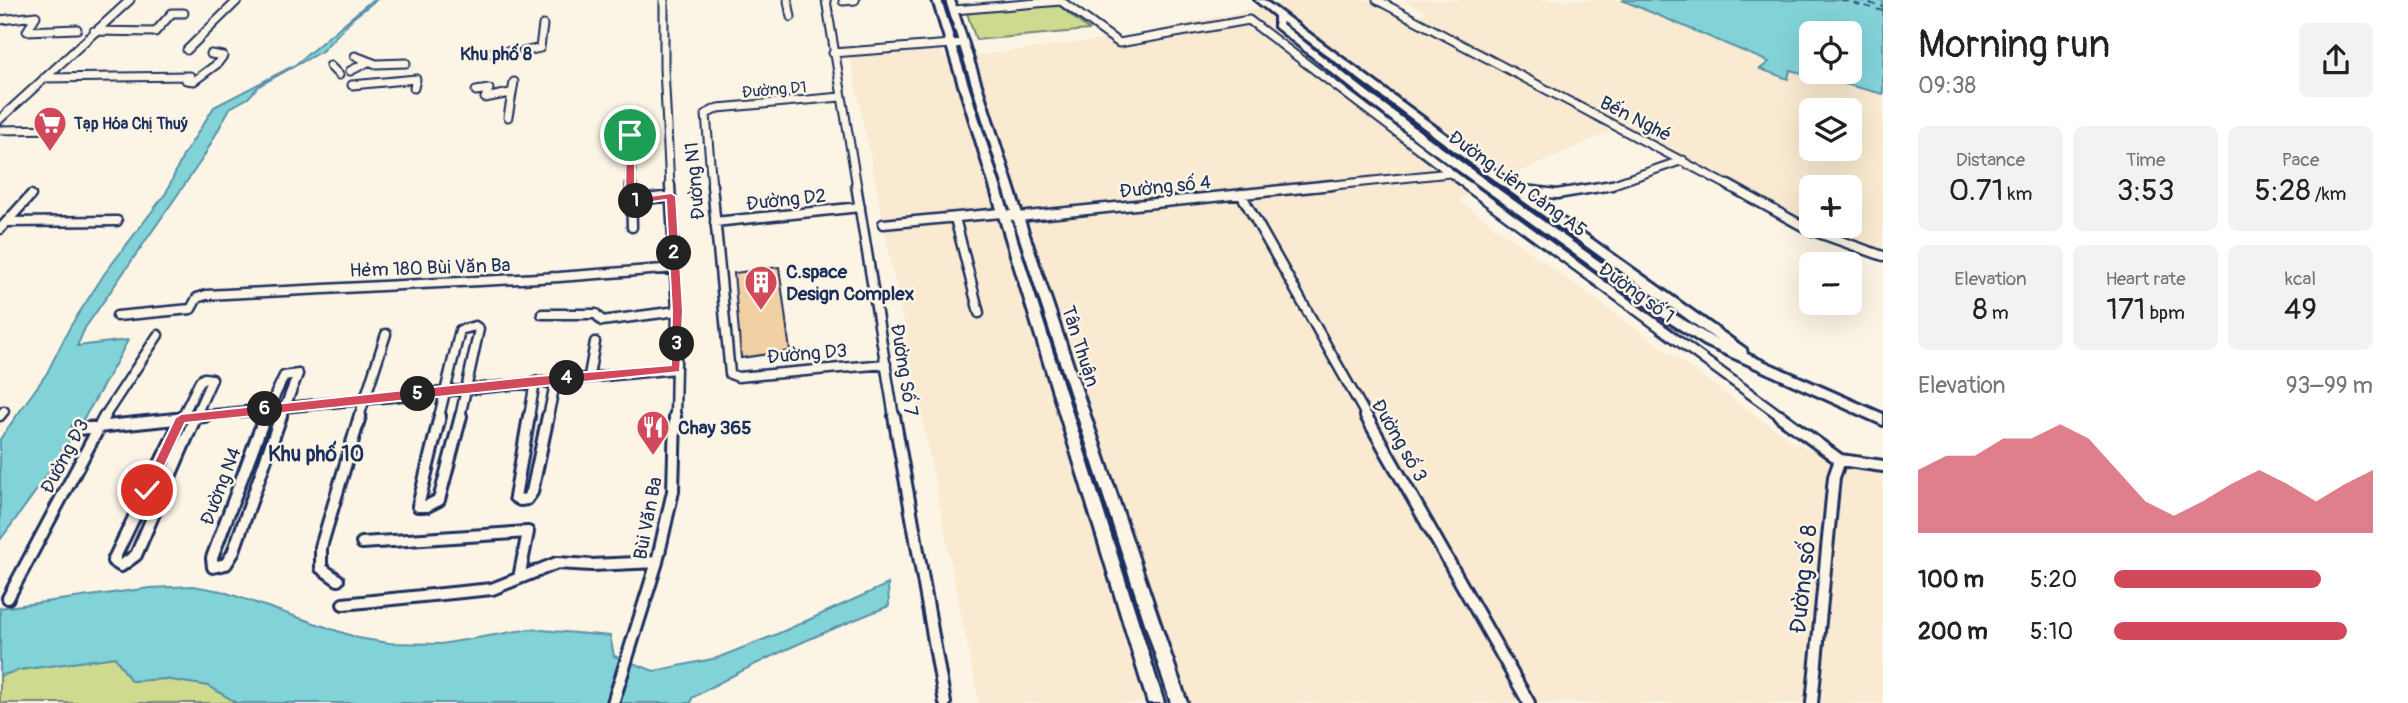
<!DOCTYPE html>
<meta charset="utf-8">
<style>
:root{--surface:#fff;--page:#f2f2f2;--text:#222;--muted:#767676;--accent:#d1495b}
body{margin:0;font-family:Pangolin,sans-serif;background:var(--page);color:var(--text);height:100vh;display:flex;flex-direction:column;font-size:26px;white-space:nowrap}
*{box-sizing:border-box;margin:0}
p{font-size:23px;color:var(--muted)}
.icon{flex:none;width:38px;height:38px;fill:none;stroke:currentColor;stroke-width:2;stroke-linecap:round;stroke-linejoin:round}
.map{position:relative;flex:1;overflow:hidden}
.drawer{display:flex;flex-direction:column;background:var(--surface);width:525px}
.drawer>*{flex:none}
.fabs{position:absolute;left:1799px;top:21px;display:grid;gap:14px}
.fabs a{display:grid;place-items:center;width:63px;height:63px;border-radius:10px;background:var(--surface);box-shadow:0 7px 28px #0002;font-size:35px}
.pin{position:absolute;display:grid;place-items:center;width:60px;height:60px;color:#fff;margin:-30px;border:4px solid #fff;border-radius:50%;box-shadow:0 2px 7px #0007}
.km{position:absolute;width:35px;height:35px;margin:-18px;border-radius:50%;background:#222;color:#fff;font-size:19px;line-height:35px;text-align:center}
.round{display:grid;place-items:center;flex:none;width:74px;height:74px;border-radius:10px;background:var(--page)}
.head{display:flex;align-items:center;justify-content:space-between;height:119px;padding:0 35px}
h1{font-size:38px;font-weight:600;line-height:52px}
.stats{display:grid;grid-template-columns:repeat(3,1fr);gap:10px;height:119px;padding:7px 35px}
.stats div{display:grid;align-content:center;border-radius:10px;background:var(--page);text-align:center}
.stats b{font-size:30px;font-weight:600}
.stats small{font-size:19px;font-weight:400}
.stats p{font-size:19px}
.chart{height:196px;padding:14px 35px}
.chart p{display:flex;justify-content:space-between}
.chart svg{width:100%;height:126px;margin-top:7px;fill:var(--accent);opacity:.7}
ul{padding:0 35px;list-style:none;font-size:23px}
li{display:grid;grid-template-columns:112px 84px 1fr;align-items:center;height:52px}
li i{height:18px;border-radius:9px;background:var(--accent)}
main{display:flex;flex:1;min-height:0}
.map>svg:first-child{display:block}
.built{fill:#f9ead1;fill-rule:evenodd}
.green{fill:#cedb8f;stroke:#748576;stroke-width:2}
.water{fill:#82d3d8;stroke:#5991a7;stroke-width:2;fill-rule:evenodd}
.lines{fill:none;stroke-linecap:round;stroke-linejoin:round}
.ferry{stroke:#35587c;stroke-width:2;stroke-dasharray:7 5;stroke-linecap:butt}
.building{fill:#f1d1a3;stroke:#1b2f5e;stroke-width:2}
.minor-far2-casing{stroke:#1b2f5e;stroke-width:11}
.minor-far1-casing{stroke:#1b2f5e;stroke-width:13}
.minor-casing{stroke:#1b2f5e;stroke-width:16}
.tertiary-casing{stroke:#1b2f5e;stroke-width:6}
.minor-far2{stroke:#fcf5e5;stroke-width:7}
.minor-far1{stroke:#fcf5e5;stroke-width:8}
.minor{stroke:#fcf5e5;stroke-width:10}
.tertiary{fill:#fcf5e5;fill-rule:evenodd}
.route{fill:#d1495b;stroke:#fff;stroke-width:2}
.labels{text-anchor:middle;stroke-width:5;stroke-linejoin:round;paint-order:stroke}
.far-street-label{font-size:16px;fill:#1b2f5e;stroke:#fcf5e5}
.far-poi-label{font-size:16px;font-weight:bold;fill:#1b2f5e;stroke:#fcf5e5;text-anchor:start}
.far-neighbourhood-label{font-size:18px;font-weight:bold;fill:#1b2f5e;stroke:#fcf5e5}
.street-label{font-size:19px;fill:#1b2f5e;stroke:#fcf5e5}
.poi-label{font-size:19px;font-weight:bold;fill:#1b2f5e;stroke:#fcf5e5;text-anchor:start}
.neighbourhood-label{font-size:21px;font-weight:bold;fill:#1b2f5e;stroke:#fcf5e5}
.near-street-label{font-size:23px;fill:#1b2f5e;stroke:#fcf5e5}
</style>
<main>
<div class="map">
<svg width="1883" height="703" viewBox="0 0 1883 703">
<rect width="100%" height="100%" fill="#fcf5e5"/>
<filter id="ink" filterUnits="userSpaceOnUse"><feTurbulence type="fractalNoise" baseFrequency=".0143" numOctaves="2"/><feDisplacementMap in="SourceGraphic" scale="14" xChannelSelector="R" yChannelSelector="G"/><feConvolveMatrix kernelMatrix="1 2 1 2 8 2 1 2 1" color-interpolation-filters="sRGB"/></filter>
<g filter="url(#ink)">
<!-- built -->
<path class="built" d="M1294 0H1368L1611 131 1458 200 1794 443 1866 471 1883 473V703H979L850 56 940 51 945 59 1120 38Z
M1402 0H1622L1770 62 1760 69 1788 79 1790 70 1883 94V249L1812 227 1415 17 1426 12ZM1811 110H1850V149H1811ZM1811 187H1850V226H1811Z"/>
<!-- green -->
<path class="green" d="M1056 3 1089 30 976 40 966 10Z
M115 657 131 681 165 679 209 686 237 703H0V676L19 670Z"/>
<!-- water -->
<path class="water" d="M372 0H376L353 18 322 51 259 86 248 98 230 108 203 158 85 328 77 346 128 340C92 410 48 477 0 540V439L47 373 70 327 105 273 166 193 183 156 214 107 295 65Z
M1622 0H1883V94L1790 70 1788 79 1760 69 1769 62ZM1811 33H1850V72H1811Z
M888 584 889 606C821 633 756 661 692 698L691 703H237L209 686 165 679 131 681 115 657 19 670 0 676V608L150 588 193 586 221 591 358 638 389 643 441 644 530 629 610 636 614 656 654 671 717 658 775 635Z"/>
<g class="lines">
<!-- ferry -->
<path class="ferry" d="M1842 0 1883 11
M1858 0 1883 7"/>
</g>
<!-- building -->
<path class="building" d="M779 267 790 351 741 358 734 273Z"/>
<g class="lines">
<defs>
<path id="minor-far2" d="M664 0V68L670 187
M826 0 857 187
M1377 0 1731 187
M788 1 791 17
M843 1 855 0
M954 10 1061 1 1119 43 1249 20 1469 187
M0 20 36 16 27 31 77 29
M94 31 155 32 172 13H184
M187 50 238 0
M523 52 540 48 543 25
M491 53 514 51
M833 53 964 43
M355 56 376 64 406 63
M330 66 339 75
M350 71 368 62
M44 78 190 76 186 80 194 81 217 64 223 56 211 54
M352 85 416 79 414 88
M476 91 489 89 485 98 510 93
M508 117 514 82
M0 119 130 0
M0 130 58 129
M630 135 631 187
M712 187 706 114 718 108 841 97
M1315 187 1450 173
M1605 187 1683 160"/>
<path id="minor-far1" d="M631 185 632 227
M670 185 677 311 675 417
M712 185 730 374 738 377 886 364
M856 185 894 417
M1466 185 1782 417
M1728 185 1810 230 1883 256
M1515 189 1557 194 1612 185
M1241 194 1367 417
M630 201 671 196
M955 218 979 313
M7 222 117 221
M715 222 860 207
M883 224 1001 213 1018 217 1332 185
M0 229 31 195
M542 314H596L602 321 677 311
M117 316 191 309 197 298 206 295 559 277 676 268
M589 376 595 342
M0 416 4 411
M104 417 158 335
M182 417 200 381 204 378 212 379 195 417
M188 417 676 369
M265 417 284 376 298 374 281 417
M359 417 386 334
M439 417 460 330 475 326 479 329 460 417
M529 417 535 381
M548 417 556 379"/>
<path id="minor" d="M183 416 113 561 121 566 136 555 196 416
M265 416 212 558 213 567 226 564 233 553 281 416
M440 416 418 506H427L439 500 461 416
M529 416 515 497 520 500 527 499 532 492 548 416
M894 416 945 703
M1366 416 1529 703
M1780 416 1840 460 1883 466
M78 429 205 416
M362 543 528 532 519 578
M338 580 321 568V547L360 416
M8 598 105 416
M343 604 492 589 557 563 592 565 657 562
M613 703 657 562 673 491 675 416
M1812 703 1834 477 1840 460"/>
<path id="tertiary" d="M933 0H941L1164 703H1148Z
M946 0H954L1023 217 1187 703H1171L1013 217Z
M1255 0H1264L1479 159 1746 349 1747 354 1883 414V425L1705 345 1669 322 1419 142 1275 27V16ZM1283 22 1471 163 1718 341 1677 316C1543 222 1409 128 1282 24Z"/>
</defs>
<!-- minor-far2 casing -->
<use href="#minor-far2" class="minor-far2-casing"/>
<!-- minor-far1 casing -->
<use href="#minor-far1" class="minor-far1-casing"/>
<!-- minor casing -->
<use href="#minor" class="minor-casing"/>
<!-- tertiary casing -->
<use href="#tertiary" class="tertiary-casing"/>
<!-- minor-far2 -->
<use href="#minor-far2" class="minor-far2"/>
<!-- minor-far1 -->
<use href="#minor-far1" class="minor-far1"/>
<!-- minor -->
<use href="#minor" class="minor"/>
<!-- tertiary -->
<use href="#tertiary" class="tertiary"/>
</g>
</g>
<!-- route -->
<path class="route" d="M630 132 635 135V198L671 193 676 196 683 311 680 372 185 423 152 493H143L141 490 175 418 181 414 526 377 671 365 672 311 666 200 630 205 625 201 626 135Z"/>
<!-- icons -->
<defs>
<symbol id="supermarket-pin" viewBox="-11 -11 22 30"><path d="M0 17L-7.5 6A9.5 9.5 0 1 1 7.5 6Z" fill="#d1495b" stroke="#fcf5e5"/><path d="M-6-5.5h2.5l.6 2H6L4.5 2H-2.5L-4.4-4H-6ZM-1.5 3.2a1.3 1.3 0 1 0 .1 0ZM3 3.2a1.3 1.3 0 1 0 .1 0Z" fill="#fff"/></symbol>
<symbol id="building-pin" viewBox="-11 -11 22 30"><path d="M0 17L-7.5 6A9.5 9.5 0 1 1 7.5 6Z" fill="#d1495b" stroke="#fcf5e5"/><path d="M-4-6H4V6H1V3H-1V6H-4ZM-2.5-4.3h1.7v1.8h-1.7ZM.8-4.3h1.7v1.8H.8ZM-2.5-1h1.7V.8h-1.7ZM.8-1h1.7V.8H.8Z" fill="#fff"/></symbol>
<symbol id="restaurant-pin" viewBox="-11 -11 22 30"><path d="M0 17L-7.5 6A9.5 9.5 0 1 1 7.5 6Z" fill="#d1495b" stroke="#fcf5e5"/><path d="M-5-6h1v4h1v-4h1v4h1v-4h1v5L-1.5 .5V6h-2V.5L-5-1ZM5-6V6H3V1.5H1.5Q1.5-4 5-6Z" fill="#fff"/></symbol>
</defs>
<g fill-rule="evenodd">
<use href="#supermarket-pin" x="31" y="104" width="38" height="52"/>
<use href="#building-pin" x="742" y="263" width="38" height="52"/>
<use href="#restaurant-pin" x="634" y="408" width="38" height="52"/>
</g>
<g class="labels">
<!-- far-street labels -->
<g class="far-street-label">
<text transform="translate(774 89) rotate(-5)" y="6">Đường D1</text>
</g>
<!-- far-poi labels -->
<g class="far-poi-label">
<text x="74" y="129">Tạp Hóa Chị Thuý</text>
</g>
<!-- far-neighbourhood labels -->
<g class="far-neighbourhood-label">
<text x="496" y="60">Khu phố 8</text>
</g>
<!-- street labels -->
<g class="street-label">
<text transform="translate(1636 118) rotate(27)" y="7">Bến Nghé</text>
<text transform="translate(694 181) rotate(-95)" y="7">Đường N1</text>
<text transform="translate(1518 183) rotate(36)" y="7">Đường Liên Cảng A5</text>
<text transform="translate(1165 186) rotate(-6)" y="7">Đường số 4</text>
<text transform="translate(786 199) rotate(-6)" y="7">Đường D2</text>
<text transform="translate(430 267) rotate(-2)" y="7">Hẻm 180 Bùi Văn Ba</text>
<text transform="translate(1637 292) rotate(36)" y="7">Đường số 1</text>
<text transform="translate(1081 346) rotate(72)" y="7">Tân Thuận</text>
<text transform="translate(807 353) rotate(-5)" y="7">Đường D3</text>
<text transform="translate(905 370) rotate(81)" y="7">Đường Số 7</text>
<text transform="translate(1400 440) rotate(60)" y="7">Đường số 3</text>
<text transform="translate(64 456) rotate(-62)" y="7">Đường Đ3</text>
<text transform="translate(220 486) rotate(-69)" y="7">Đường N4</text>
<text transform="translate(647 518) rotate(-79)" y="7">Bùi Văn Ba</text>
</g>
<!-- poi labels -->
<g class="poi-label">
<text x="786" y="278">C.space<tspan x="786" dy="22">Design Complex</tspan></text>
<text x="678" y="434">Chay 365</text>
</g>
<!-- neighbourhood labels -->
<g class="neighbourhood-label">
<text x="316" y="461">Khu phố 10</text>
</g>
<!-- near-street labels -->
<g class="near-street-label">
<text transform="translate(1803 579) rotate(-84)" y="8">Đường số 8</text>
</g>
</g>
</svg>
<div class="fabs">
<a><svg class="icon" aria-label="locate" viewBox="0 0 24 24"><circle cx="12" cy="12" r="6"/><path d="M12 2v4M12 18v4M2 12h4M18 12h4"/></svg></a>
<a><svg class="icon" aria-label="layers" viewBox="0 0 24 24"><path d="M12 4l9 5-9 5-9-5zM3 14l9 5 9-5"/></svg></a>
<a>+</a>
<a>−</a>
</div>
<div class="pin" style="left:630px;top:135px;background:#1e9e55"><svg class="icon" aria-label="arrive" viewBox="0 0 24 24"><path d="M6 21V4h12l-3 4 3 4H6"/></svg></div>
<div class="pin" style="left:147px;top:490px;background:#d93025"><svg class="icon" aria-label="check" viewBox="0 0 24 24"><path d="M5 12l5 5 9-10"/></svg></div>
<b class="km" style="left:636px;top:201px">1</b>
<b class="km" style="left:674px;top:253px">2</b>
<b class="km" style="left:677px;top:344px">3</b>
<b class="km" style="left:567px;top:378px">4</b>
<b class="km" style="left:418px;top:394px">5</b>
<b class="km" style="left:265px;top:409px">6</b>
</div>
<section class="drawer">
<div class="head"><div><h1>Morning run</h1><p>09:38</p></div><a class="round"><svg class="icon" aria-label="share" viewBox="0 0 24 24"><path d="M12 15V3M7 8l5-5 5 5M5 13v7h14v-7"/></svg></a></div>
<div class="stats">
<div><p>Distance</p><b>0.71<small> km</small></b></div>
<div><p>Time</p><b>3:53</b></div>
<div><p>Pace</p><b>5:28<small> /km</small></b></div>
</div>
<div class="stats">
<div><p>Elevation</p><b>8<small> m</small></b></div>
<div><p>Heart rate</p><b>171<small> bpm</small></b></div>
<div><p>kcal</p><b>49</b></div>
</div>
<div class="chart"><p><span>Elevation</span>93–99 m</p>
<svg viewBox="0 0 160 44" preserveAspectRatio="none"><path d="M0 44V22L10 17L20 17L30 11L40 11L50 6L60 11L70 22L80 33L90 38L100 33L110 27L120 22L130 27L140 33L150 27L160 22V44z"/></svg>
</div>
<ul>
<li><b>100 m</b>5:20<i style="width:80%"></i></li>
<li><b>200 m</b>5:10<i style="width:90%"></i></li>
</ul>
</section>
</main>
